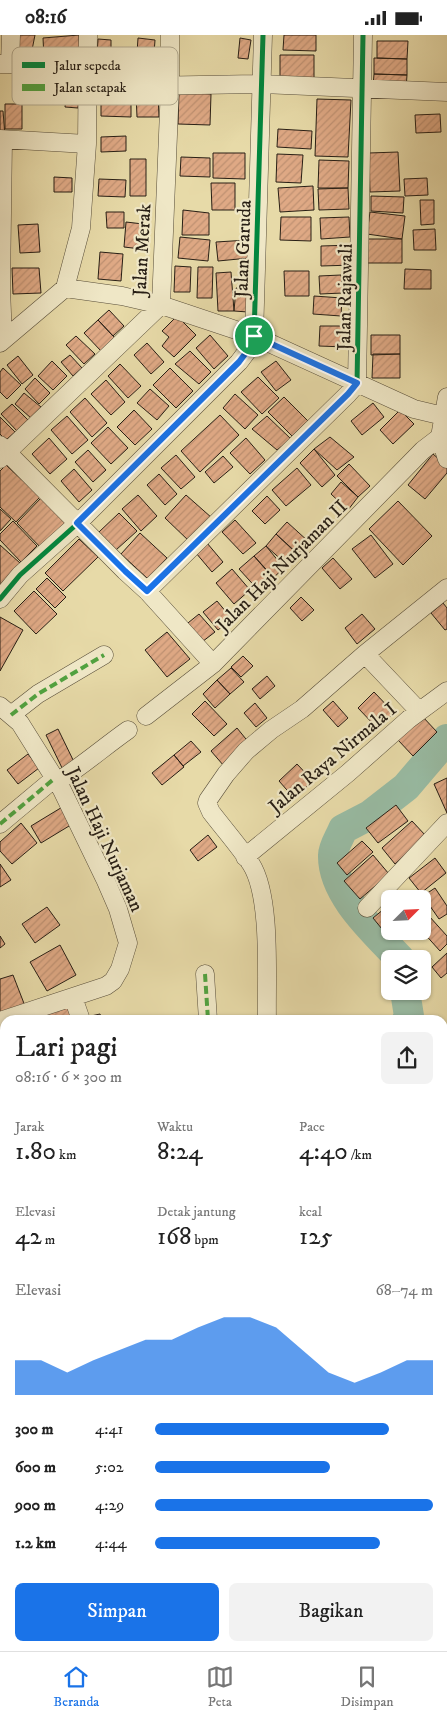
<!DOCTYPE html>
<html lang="id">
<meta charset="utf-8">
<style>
:root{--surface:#fff;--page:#f2f2f2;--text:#222;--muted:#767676;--line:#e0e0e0;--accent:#1a73e8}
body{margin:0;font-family:"IM FELL DW Pica",serif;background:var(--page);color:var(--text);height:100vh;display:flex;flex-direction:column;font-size:19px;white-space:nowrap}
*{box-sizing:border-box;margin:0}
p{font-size:16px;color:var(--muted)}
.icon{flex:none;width:28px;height:28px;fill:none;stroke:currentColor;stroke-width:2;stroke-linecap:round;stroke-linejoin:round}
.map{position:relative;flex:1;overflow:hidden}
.details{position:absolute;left:0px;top:980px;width:448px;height:636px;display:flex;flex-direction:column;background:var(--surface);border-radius:15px 15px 0 0;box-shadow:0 1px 4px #0004}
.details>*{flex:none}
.needle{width:32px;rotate:66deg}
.tools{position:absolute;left:381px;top:855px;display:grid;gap:10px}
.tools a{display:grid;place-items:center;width:50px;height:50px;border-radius:8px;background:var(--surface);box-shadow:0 1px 4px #0004;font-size:25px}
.pin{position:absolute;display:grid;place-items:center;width:42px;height:42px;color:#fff;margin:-21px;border:2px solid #fff;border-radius:50%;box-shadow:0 1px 5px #0007}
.round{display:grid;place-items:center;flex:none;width:52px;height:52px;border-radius:8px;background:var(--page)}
.headline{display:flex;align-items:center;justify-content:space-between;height:85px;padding:0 15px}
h1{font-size:28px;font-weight:600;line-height:38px}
.stats{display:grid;grid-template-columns:repeat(3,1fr);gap:8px;height:85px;padding:5px 15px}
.stats div{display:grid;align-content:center}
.stats b{font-size:25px;font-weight:600}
.stats small{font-size:14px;font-weight:400}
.stats p{font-size:14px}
.chart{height:140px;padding:10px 15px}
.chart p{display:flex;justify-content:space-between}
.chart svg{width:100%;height:90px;margin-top:5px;fill:var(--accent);opacity:.7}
.action{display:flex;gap:10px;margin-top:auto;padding:10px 15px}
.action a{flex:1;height:58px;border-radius:8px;background:var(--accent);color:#fff;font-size:20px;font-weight:600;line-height:58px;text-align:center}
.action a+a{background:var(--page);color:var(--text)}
ul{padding:0 15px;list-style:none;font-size:16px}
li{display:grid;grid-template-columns:80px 60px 1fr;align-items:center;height:38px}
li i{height:12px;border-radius:6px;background:var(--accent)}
.status{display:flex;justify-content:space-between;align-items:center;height:35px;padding:0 25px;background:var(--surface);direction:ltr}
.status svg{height:14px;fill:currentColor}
.tabs{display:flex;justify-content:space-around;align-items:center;height:70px;border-top:1px solid var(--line);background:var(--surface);font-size:14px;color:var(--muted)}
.tabs a{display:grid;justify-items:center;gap:2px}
.tabs .active{color:var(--accent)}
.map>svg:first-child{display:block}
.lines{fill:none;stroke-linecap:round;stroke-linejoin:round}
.river{stroke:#98bba3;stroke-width:30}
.building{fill:url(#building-hatch);stroke:#281f15}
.street-casing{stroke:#584e3a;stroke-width:19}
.street{stroke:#efe7c6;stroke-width:18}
.quiet{stroke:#51a240;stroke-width:4;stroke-dasharray:8 4;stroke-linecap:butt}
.cycleway-casing{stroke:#efe7c6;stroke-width:8}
.cycleway{stroke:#00873e;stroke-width:5}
.route-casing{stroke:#fff;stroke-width:10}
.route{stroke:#1a73e8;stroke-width:6}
.labels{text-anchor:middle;stroke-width:4.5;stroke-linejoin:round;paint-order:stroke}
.street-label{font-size:19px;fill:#281f15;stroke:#efe7c6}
.key{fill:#efe7c6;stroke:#b3ab91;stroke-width:1}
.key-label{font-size:14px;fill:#281f15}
</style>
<div class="status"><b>08:16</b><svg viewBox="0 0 49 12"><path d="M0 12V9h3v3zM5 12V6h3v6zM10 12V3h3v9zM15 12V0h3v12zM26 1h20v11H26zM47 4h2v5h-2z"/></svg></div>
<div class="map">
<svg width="447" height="1616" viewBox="0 0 447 1616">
<defs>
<pattern id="building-hatch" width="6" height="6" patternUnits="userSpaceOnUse" patternTransform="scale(1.25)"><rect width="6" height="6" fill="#dfa985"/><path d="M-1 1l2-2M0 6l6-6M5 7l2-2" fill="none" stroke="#bf9172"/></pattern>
</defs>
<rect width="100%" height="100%" fill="#e7daa8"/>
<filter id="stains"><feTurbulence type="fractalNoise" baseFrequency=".004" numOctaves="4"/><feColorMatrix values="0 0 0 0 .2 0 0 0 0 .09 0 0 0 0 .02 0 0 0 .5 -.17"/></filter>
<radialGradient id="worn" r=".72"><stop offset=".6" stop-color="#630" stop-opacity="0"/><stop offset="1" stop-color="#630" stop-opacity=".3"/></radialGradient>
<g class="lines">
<!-- river -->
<path class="river" d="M400 924C375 897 332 860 333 820 333 812 340 802 343 794L370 780 406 752 447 704
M405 956 409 981 407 985
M442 1325 447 1331
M442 1528 447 1525
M295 1616 315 1611"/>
</g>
<!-- building -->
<path class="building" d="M16 0H35L32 15 14 11Z
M79 0 80 21 44 23 43 3Z
M284 0H316V16L283 15Z
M138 3 155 5 154 19 137 18Z
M240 3 251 5 248 24 238 23Z
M98 4 111 5V21H97Z
M377 6H408L407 24 377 23Z
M280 20H314V48H280Z
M374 23 407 24V40L374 39Z
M374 39 407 40 406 54 373 52Z
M67 50 80 51 78 73 65 72Z
M101 57H131V82L101 81Z
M179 57 211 59 210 90 178 89Z
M136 58H158L159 82H137Z
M317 64 351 65 348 122 315 121Z
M5 69H22V94H5Z
M0 76H3L5 101 0 102Z
M440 79 441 97 416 98 415 80Z
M278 94 312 96 311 114 277 112Z
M126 101V116L101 117V102Z
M398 117 400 156 370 157 369 118Z
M213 118H245V144L213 143Z
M277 119 303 120 301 148 276 147Z
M181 122 210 123V142L180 141Z
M130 124H146V161H130Z
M319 125 349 126 348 153H318Z
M54 142 72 143V157H54Z
M427 143 428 160 405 161 404 144Z
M99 144 126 145 125 162 98 161Z
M211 148H235V175H212Z
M313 151 314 175 280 177 278 153Z
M348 153 349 174 319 175 318 154Z
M371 161 404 162 403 178 371 176Z
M420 165H434V189L421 190Z
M183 175 209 178V200H182Z
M106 177H124V193H107Z
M370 177 405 181 402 204 367 199Z
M281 182H311V206L280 205Z
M349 182 350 202 321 204 320 183Z
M126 187 143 189 141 214 124 212Z
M38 189 40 217 20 218 18 190Z
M435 194 436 215H414L413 195Z
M180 202 210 205 208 226 178 223Z
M366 204H402V228H366Z
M248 205 249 223 218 226 216 207Z
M354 210V230L321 231V211Z
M100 217 123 219 121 246 98 244Z
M175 231 191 232 190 257H174Z
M198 232H213L212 263H197Z
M12 233H39L41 258 13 259Z
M405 234 431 235V254H404Z
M284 236H309V261H285Z
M231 237 234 276H218L216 238Z
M341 240 343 258 320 259 319 241Z
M236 253 250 254 248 277 234 276Z
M314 261 342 263 341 281 313 279Z
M109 275 124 291 113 301 98 285Z
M177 281 196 300 174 322 162 311 169 302 162 296Z
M98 285 115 303 101 316 84 298Z
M320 291H346V312L319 311Z
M210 300 228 321 214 334 196 313Z
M371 300H400V319L371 320Z
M76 301 95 319 84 329 66 310Z
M147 308 164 327 151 339 134 320Z
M190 316 211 337 199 349 175 329Z
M373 319H400V343H372Z
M70 320 82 333 73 341 61 327Z
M18 321 33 340 22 349 7 330Z
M52 326 67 341 53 355 38 341Z
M276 326 291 345 276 356 261 337Z
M120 329 141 351 128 363 108 341Z
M3 333 21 350 7 364 0 357V337Z
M170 333 193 356 176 373 153 350Z
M258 342 279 363 262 379 241 357Z
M35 343 50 358 39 369 25 354Z
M106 345 125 367 111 380 91 359Z
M150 354 169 371 157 385 137 368Z
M24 358 41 372 31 383 15 369Z
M235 359 258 380 245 394 223 373Z
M284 362 308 386 292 401 268 377Z
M85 363 107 388 92 402 70 377Z
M373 368 384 382 362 400 351 386Z
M12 369 28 385 17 396 1 379Z
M134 375 152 394 135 410 117 392Z
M400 375 414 389 393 409 380 395Z
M220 380 239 400 200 437 181 416Z
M67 381 88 405 72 419 51 395Z
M267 381 291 404 277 415 252 394Z
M0 382 15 397 6 405 0 399Z
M108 392 128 413 111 429 91 408Z
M330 402 354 422 337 435 314 414Z
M49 403 67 424 50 439 32 419Z
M246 403 265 425 250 439 230 418Z
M314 414 335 440 322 452 300 428Z
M88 415 106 435 93 447 75 427Z
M433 419 447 431V438L425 464 408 450Z
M176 420 195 442 181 454 161 433Z
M223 421 233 432 214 448 205 437Z
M349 429 370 451 358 462 337 441Z
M6 430 40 462 16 487 0 472V436Z
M297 433 311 450 286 471 272 455Z
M74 434 92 455 79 467 61 446Z
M159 439 177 459 165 470 147 450Z
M341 447 358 462 348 475 331 459Z
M138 460 157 481 141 496 122 474Z
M186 460 212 483 190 507 165 483Z
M267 461 280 475 265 489 252 476Z
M42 462 68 488 42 514 17 488Z
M398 466 432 501 403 530 369 494Z
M0 474 11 484 0 496Z
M119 478 137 496 116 515 99 497Z
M235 485 256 508 243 519 222 497Z
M13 486 37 511 21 527 0 505V499Z
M287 487 309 507 298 519 276 499Z
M140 498 167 523 148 544 121 519Z
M276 499 295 517 285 528 266 511Z
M371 500 393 529 375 543 352 514Z
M79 504 98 522 63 556 45 538Z
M207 508 223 527 212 537 196 518Z
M0 510 20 528 0 550Z
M266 511 284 533 273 543 254 521Z
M254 521 275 544 260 557 239 534Z
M333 523 352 544 340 554 322 533Z
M232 534 250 555 234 569 216 548Z
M47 543 66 562 55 573 36 554Z
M34 556 57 579 36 599 14 576Z
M301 562 314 575 302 586 290 573Z
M217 566 232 584 218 595 203 577Z
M443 568 447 573V594L445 595 431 578Z
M199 579 215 597 198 610 183 592Z
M362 579 375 594 357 609 345 593Z
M0 582 23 595 0 636Z
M167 597 190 624 167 642 145 615Z
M243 621 253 631 241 642 231 632Z
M231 633 244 647 230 659 217 645Z
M267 641 275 651 260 664 252 654Z
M217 645 230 659 215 673 203 659Z
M374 657 394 678 378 694 358 673Z
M205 666 227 689 214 701 192 679Z
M333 666 348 683 338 692 323 675Z
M255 668 267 683 256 692 244 678Z
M422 681 437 697 413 721 398 705Z
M237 693 250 709 224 731 211 716Z
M58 694 77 733 65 739 46 700Z
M191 706 201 717 183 731 174 720Z
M28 719 39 733 18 749 7 735Z
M174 720 184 732 162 750 152 738Z
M297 729 313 746 294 763 279 746Z
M447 743V778L434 749Z
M396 770 408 786 378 808 366 793Z
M64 771 74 788 41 808 31 791Z
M412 786 426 801 395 829 382 813Z
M21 788 37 808 12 829 0 816V807Z
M208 800 217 812 198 826 190 815Z
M362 806 373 817 347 840 337 828Z
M373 820 389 839 360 864 344 846Z
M435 823 446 838 421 858 409 843Z
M0 829 11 845 0 852Z
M435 853 447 871V879L439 884 423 861Z
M402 858 406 864H396Z
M390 869V887L382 894 373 883Z
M47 872 60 890 35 908 22 889Z
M422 872 429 881 422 886Z
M429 881 447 901V909L440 916 422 896V888Z
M0 901 5 909 0 913Z
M60 910 76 940 47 956 30 927Z
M447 918V938L441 943 432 932Z
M13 940 25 971 0 979V944Z
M73 971 77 985H48L47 979Z
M100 979 102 985H83L82 983Z
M0 1037 5 1055V1063L0 1064Z
M447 1183V1213L442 1215V1185Z
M5 1185V1209L0 1211V1188Z
M5 1222V1244L0 1235V1224Z
M4 1403 5 1431 0 1433V1404Z
M5 1435V1455L0 1457V1437Z
M5 1502V1514L1 1504Z
M0 1536 5 1557 0 1559Z
M365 1611H384L387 1616H360Z"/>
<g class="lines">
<defs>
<path id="street" d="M0 29 88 30
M10 29 11 0
M88 52 262 49 447 57
M0 104 87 109
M65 253 122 261 161 270 254 301 414 374 435 379 447 377
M3 305 1 253 3 105
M0 308 65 253 81 193 87 109 88 0
M447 362 440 402 447 424
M0 410 125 536 147 556 213 629
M0 424 161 270 170 51V0
M147 556 348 359 357 349 363 0
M0 564 20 540 77 489 239 327 248 315 254 301 263 0
M365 619 419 676
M0 671 20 688 62 755 105 844 118 874 128 908 120 934 113 946 106 951 0 986
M11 680 38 659 104 620
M146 681 213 629 423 415 440 402
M57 747C82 731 104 712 128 695
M0 789 55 743
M245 822 348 738 409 684 447 656
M367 873 447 788
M205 939 208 985
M73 962 81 985
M267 985C266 945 272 862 251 829 239 811 224 794 211 777L207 768 208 765 226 739 246 716 271 695 302 674 365 619 447 553
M0 1244 5 1245
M442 1411 445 1410
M0 1495 5 1493
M0 1529 5 1542
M0 1571 5 1570"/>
</defs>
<!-- street casing -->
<use href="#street" class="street-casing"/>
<!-- street -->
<use href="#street" class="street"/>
<!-- quiet -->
<path class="quiet" d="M11 680 38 659 104 620
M0 789 55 743
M205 939 208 985
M442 1217 447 1216"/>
<defs>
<path id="cycleway" d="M147 556 348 359 357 349 363 0
M0 564 20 540 77 489 239 327 248 315 254 301 263 0"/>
</defs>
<!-- cycleway casing -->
<use href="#cycleway" class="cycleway-casing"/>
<!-- cycleway -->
<use href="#cycleway" class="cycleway"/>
</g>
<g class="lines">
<defs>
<path id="route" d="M254 301 357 348 348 359 147 556 125 536 77 488 239 327 248 315Z"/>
</defs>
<!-- route casing -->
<use href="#route" class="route-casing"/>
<!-- route -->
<use href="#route" class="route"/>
</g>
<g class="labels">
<!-- street labels -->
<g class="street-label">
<text transform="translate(242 214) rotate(-88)" y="7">Jalan Garuda</text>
<text transform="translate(141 215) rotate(-87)" y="7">Jalan Merak</text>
<text transform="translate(344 262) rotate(-89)" y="7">Jalan Rajawali</text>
<text transform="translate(281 530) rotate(-45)" y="7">Jalan Haji Nurjaman II</text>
<text transform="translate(332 722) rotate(-40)" y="7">Jalan Raya Nirmala I</text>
<text transform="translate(106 804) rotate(65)" y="7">Jalan Haji Nurjaman</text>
</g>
</g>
<!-- legend -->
<rect x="12" y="12" width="166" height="58" rx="8" class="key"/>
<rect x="22" y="27" width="23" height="6" fill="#00873e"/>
<rect x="22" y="49" width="23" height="7" fill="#51a240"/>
<g class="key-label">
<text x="54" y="35">Jalur sepeda</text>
<text x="54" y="57">Jalan setapak</text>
</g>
<rect width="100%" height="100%" filter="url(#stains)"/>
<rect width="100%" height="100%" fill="url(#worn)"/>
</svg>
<div class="tools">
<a><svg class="needle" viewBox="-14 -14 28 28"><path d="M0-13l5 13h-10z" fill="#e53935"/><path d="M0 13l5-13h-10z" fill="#767676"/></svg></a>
<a><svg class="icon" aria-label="layers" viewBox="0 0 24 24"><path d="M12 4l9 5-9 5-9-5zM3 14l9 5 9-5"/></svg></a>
</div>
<div class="pin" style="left:254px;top:301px;background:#1e9e55"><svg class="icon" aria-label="arrive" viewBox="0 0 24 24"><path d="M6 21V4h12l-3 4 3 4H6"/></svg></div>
<section class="details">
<div class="headline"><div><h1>Lari pagi</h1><p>08:16 · 6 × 300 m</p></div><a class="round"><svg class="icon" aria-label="share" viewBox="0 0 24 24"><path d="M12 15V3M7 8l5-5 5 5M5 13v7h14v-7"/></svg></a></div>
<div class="stats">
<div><p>Jarak</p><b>1.80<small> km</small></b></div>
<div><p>Waktu</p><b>8:24</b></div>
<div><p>Pace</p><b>4:40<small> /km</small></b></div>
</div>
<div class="stats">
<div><p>Elevasi</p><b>42<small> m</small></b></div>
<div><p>Detak jantung</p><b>168<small> bpm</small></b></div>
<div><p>kcal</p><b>125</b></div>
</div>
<div class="chart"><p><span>Elevasi</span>68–74 m</p>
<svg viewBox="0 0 160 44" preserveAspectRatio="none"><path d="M0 44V27L10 27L20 33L30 27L40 22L50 17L60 17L70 11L80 6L90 6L100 11L110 22L120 33L130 38L140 33L150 27L160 27V44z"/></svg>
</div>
<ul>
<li><b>300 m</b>4:41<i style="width:84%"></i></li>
<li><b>600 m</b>5:02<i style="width:63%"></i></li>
<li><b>900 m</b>4:29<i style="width:100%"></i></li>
<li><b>1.2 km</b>4:44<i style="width:81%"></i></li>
</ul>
<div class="action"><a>Simpan</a><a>Bagikan</a></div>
</section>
</div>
<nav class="tabs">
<a class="active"><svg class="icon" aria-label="home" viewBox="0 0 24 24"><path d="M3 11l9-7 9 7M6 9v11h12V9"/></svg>Beranda</a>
<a><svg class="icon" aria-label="map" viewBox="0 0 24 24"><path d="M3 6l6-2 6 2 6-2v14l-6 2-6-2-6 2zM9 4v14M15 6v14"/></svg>Peta</a>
<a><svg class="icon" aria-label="saved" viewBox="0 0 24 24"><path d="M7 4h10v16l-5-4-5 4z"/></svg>Disimpan</a>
</nav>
